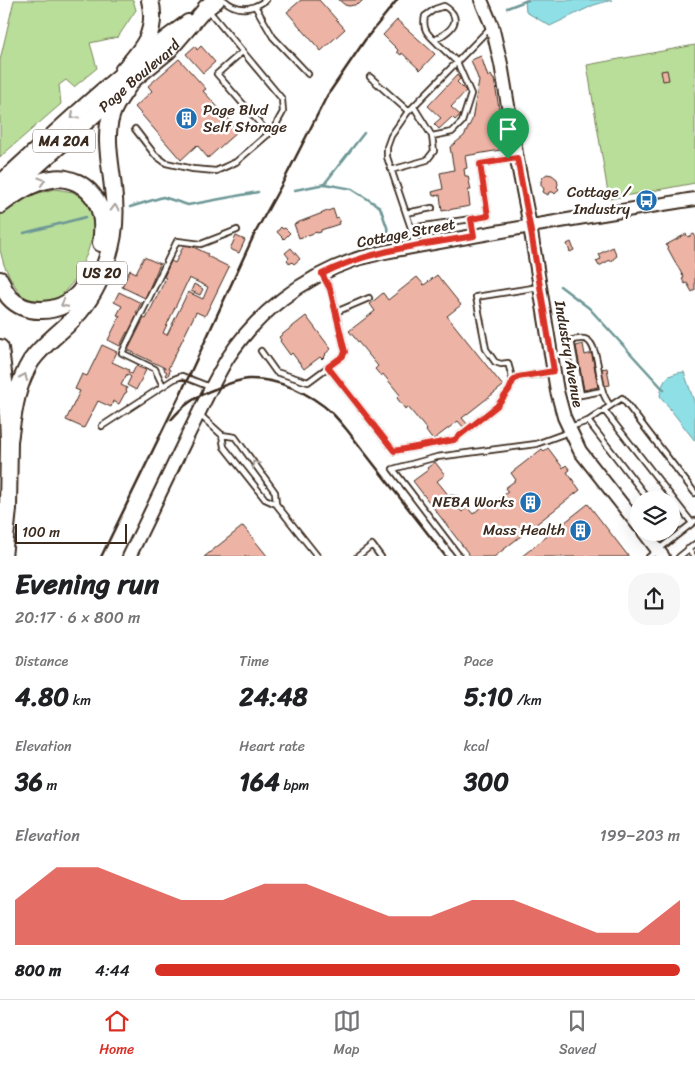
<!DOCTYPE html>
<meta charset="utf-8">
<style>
:root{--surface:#fff;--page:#f6f6f6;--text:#202124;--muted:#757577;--line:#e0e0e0;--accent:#d93025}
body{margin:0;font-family:Sriracha,sans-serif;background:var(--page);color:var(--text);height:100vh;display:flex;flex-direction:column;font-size:19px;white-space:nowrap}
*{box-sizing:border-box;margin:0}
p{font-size:16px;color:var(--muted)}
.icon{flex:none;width:28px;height:28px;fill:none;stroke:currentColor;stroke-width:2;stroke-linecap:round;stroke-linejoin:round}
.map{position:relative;height:556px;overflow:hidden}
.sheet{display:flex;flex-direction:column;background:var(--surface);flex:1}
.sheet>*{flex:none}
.tools{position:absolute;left:630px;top:491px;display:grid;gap:10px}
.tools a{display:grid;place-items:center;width:50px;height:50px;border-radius:50%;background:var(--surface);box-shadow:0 5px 20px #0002;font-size:25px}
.scale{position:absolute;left:15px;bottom:12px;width:112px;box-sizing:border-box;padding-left:5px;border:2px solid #3b2a1e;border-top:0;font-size:14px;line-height:18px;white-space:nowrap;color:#3b2a1e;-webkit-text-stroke:4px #fff;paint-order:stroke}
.pin{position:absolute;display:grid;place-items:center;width:42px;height:42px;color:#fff;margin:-51px -21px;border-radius:50% 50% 50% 0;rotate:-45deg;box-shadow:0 0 5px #0007}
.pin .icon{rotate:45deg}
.round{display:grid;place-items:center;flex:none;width:52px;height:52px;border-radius:20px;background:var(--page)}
.headline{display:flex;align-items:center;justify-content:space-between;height:85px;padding:0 15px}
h1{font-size:28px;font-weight:800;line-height:38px}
.metrics{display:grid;grid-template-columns:repeat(3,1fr);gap:8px;height:85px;padding:5px 15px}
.metrics div{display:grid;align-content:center}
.metrics b{font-size:25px;font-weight:800}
.metrics small{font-size:14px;font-weight:400}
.metrics p{font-size:14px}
.chart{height:140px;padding:10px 15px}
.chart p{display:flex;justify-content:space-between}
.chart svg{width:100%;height:90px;margin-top:5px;fill:var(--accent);opacity:.7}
ul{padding:0 15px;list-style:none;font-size:16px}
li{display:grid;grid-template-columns:80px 60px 1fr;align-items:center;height:38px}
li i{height:12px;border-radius:6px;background:var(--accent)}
.dock{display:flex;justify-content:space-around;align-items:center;height:70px;border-top:1px solid var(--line);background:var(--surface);font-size:14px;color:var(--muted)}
.dock a{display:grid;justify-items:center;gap:2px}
.dock .active{color:var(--accent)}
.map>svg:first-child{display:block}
.green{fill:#b9de99;stroke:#7a845c}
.water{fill:#8edfe6;stroke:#6d9796}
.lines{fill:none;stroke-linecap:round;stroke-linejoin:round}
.stream{stroke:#6d9796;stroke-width:2.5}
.building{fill:#edb4a6;stroke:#3b2a1e;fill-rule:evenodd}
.lane-casing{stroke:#3b2a1e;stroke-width:8}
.secondary-casing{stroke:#3b2a1e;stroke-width:16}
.primary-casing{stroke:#3b2a1e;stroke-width:18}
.highway-casing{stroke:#3b2a1e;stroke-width:20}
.lane{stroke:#fff;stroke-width:4.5}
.secondary{stroke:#fff;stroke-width:12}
.primary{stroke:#fff;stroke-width:14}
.highway{stroke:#fff;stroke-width:16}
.rail{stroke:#3b2a1e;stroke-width:2.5}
.oneway{stroke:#a79f9a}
.route-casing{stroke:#fff;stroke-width:10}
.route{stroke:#d93025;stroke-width:6}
.labels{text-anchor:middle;stroke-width:5;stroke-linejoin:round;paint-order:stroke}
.shield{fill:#fff;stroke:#766a62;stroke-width:1}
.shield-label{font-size:14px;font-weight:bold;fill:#3b2a1e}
.street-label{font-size:15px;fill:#3b2a1e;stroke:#fff}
.poi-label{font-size:15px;fill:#3b2a1e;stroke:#fff;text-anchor:end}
</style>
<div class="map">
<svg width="695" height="557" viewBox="0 0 695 557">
<rect width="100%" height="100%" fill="#fff"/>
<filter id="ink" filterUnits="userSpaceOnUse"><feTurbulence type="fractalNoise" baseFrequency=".02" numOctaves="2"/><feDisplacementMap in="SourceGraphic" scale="10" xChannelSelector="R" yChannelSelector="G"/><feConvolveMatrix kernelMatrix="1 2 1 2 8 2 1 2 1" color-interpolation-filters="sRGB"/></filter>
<g filter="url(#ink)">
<!-- green -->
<path class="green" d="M14 0H133L136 10 118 37 90 43 97 68 74 87 66 80 59 85 61 104 0 157V60Z
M695 45V183L609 199 587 65Z
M55 189 73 192 89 203 96 225 87 254 73 282 60 297 40 304 21 295 12 281 4 265 0 250V213L31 195Z"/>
<!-- water -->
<path class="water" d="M525 0H612L594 5 550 26 526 12Z
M684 372 695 404V441L660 396C663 380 666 374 684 372Z"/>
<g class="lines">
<!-- stream -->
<path class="stream" d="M507 8 528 0
M325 183 364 133
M295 190 325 184 352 189 380 207 390 236
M130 207 163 197 188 205 258 192
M24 233 86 217
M560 286 589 308 664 390"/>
</g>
<!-- building -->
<path class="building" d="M301 0H319L345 29 321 51 287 12Z
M339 0H363L359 4 349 6 345 5Z
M397 20 435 54 420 70 402 53 401 55 397 52 398 50 383 35Z
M195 46 197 50 201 46 215 62 203 73 186 54Z
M481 56 488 77 491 75 493 79H494L506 149 465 156 467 168 464 169 465 176H468L471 190H468L470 206 442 211 440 195 433 196 432 192 443 189 440 173 454 170 450 147 464 136 472 120 479 81 471 60Z
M179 59 206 89 203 91 239 130 208 158 197 145 181 160 135 107 152 91 148 86Z
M667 70 669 80 663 81 661 71Z
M457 75 460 79 457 82 466 91 451 107 460 115 455 120 452 117 439 129 434 124 441 118 428 106Z
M547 174 552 175 557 179 558 184 557 187 559 189 555 194 553 192H549L548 195 543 192 544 189 541 185V181L543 177Z
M333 209 336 218 338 217 340 221 338 222 339 224 321 230V232L317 233V232L299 238 294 224Z
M281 227 283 229 285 228 290 233 284 239 277 232Z
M686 234 688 237 694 234 695 236V290L692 292 687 283 685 284 682 279 684 278 666 245Z
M236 236 245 240 239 253 230 249Z
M571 242 574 250 570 252 567 244Z
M185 243 208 254 207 256 229 267 205 316 196 312 168 369 170 370 168 376 165 375 167 372 164 370 165 368 128 350 144 318 146 319 166 278 164 277 171 261 175 263ZM189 278 208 287 203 299 188 292 167 335 163 333Z
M613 247 617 256 613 259V260L611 262 610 260 599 266 596 261 601 259 599 254Z
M291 248 300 259 294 264 292 262 290 264 287 260 289 258 285 253Z
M144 257 160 264 145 298 122 287 130 270 136 273Z
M437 275 461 305 447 316 503 386 462 418 469 426 465 429 458 421 434 439 433 438 432 439 426 431 427 430 408 407 405 409 397 398 400 395 383 374 381 376 375 369 378 366 349 331 375 311 370 304 383 293 388 300 417 277 424 285Z
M194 284 203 289 200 295 191 291Z
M119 292 141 303 136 313 138 314 129 333 127 332 120 346 108 340 120 316 117 315 122 306 114 302Z
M306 316 331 349 325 354 326 355 322 359 320 357 304 369 292 353 290 355 280 341 281 340 279 337Z
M568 337 580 404 575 405 563 338Z
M583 344 585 355 592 353 598 387 584 390 576 346Z
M102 345 117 352 112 362 129 370 128 372 132 374 136 366 146 370 136 390 127 385 131 377 127 374 121 385 127 388 126 391H127L126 393H125L119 404 113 401 111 407 98 401 84 428 66 420 80 391 75 389 82 374 87 376Z
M607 368 610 385 604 386 601 369Z
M548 448 563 468 566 465 570 470 567 472 580 490 494 557H471L413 481 428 470 427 468 435 462 445 475 437 481 450 497V495L458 496 457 503 456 505 462 512 467 507 473 514 488 501 491 505 508 492 505 488 516 480 511 473 542 449 544 451Z
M588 504 629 557H521Z
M243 526 268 557H204Z"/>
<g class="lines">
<defs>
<path id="lane" d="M224 0C237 12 252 10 266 0
M255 6 273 37 308 74
M242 52 217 74 269 134
M370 77 408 111
M135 129 155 155 166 163 193 169 216 171 236 162 273 130 283 112 282 99 209 11
M432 136 452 132 462 122 471 94 457 62 437 43C428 34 422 30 425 16L435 9 444 6C448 8 450 10 453 14 460 26 443 35 435 40
M391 170 427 160 434 151 432 136 414 107
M406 213 432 208
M471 219 488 216 480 164 516 158
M411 228 471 219 473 234
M414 245 411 228 387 157V147L391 136 407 113 491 27
M336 312 369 298
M261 351 276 372 308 382 343 356 345 352 332 295 330 289 323 275
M328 367 394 451 454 440 497 406 509 390 513 381 518 377 552 372
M513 381 508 363 501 364 495 362 486 349 476 297 539 287
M163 386 155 369 122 353 177 241 201 244 237 230
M602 391 581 395 571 340C576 340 583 337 587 340 598 345 599 381 603 392 604 397 608 402 610 406
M604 410 692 523
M199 414 222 435 235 437 275 492 276 504
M588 421 649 500
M102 426 174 379 182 376 210 387
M570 427 588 421 622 398 695 493
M222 435 224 447 265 499 276 504 318 557
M688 549 694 557
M357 557 372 545 381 557
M460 557 393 469 437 457 536 444 569 432
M649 557 695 521
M679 557 695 544"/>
<path id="secondary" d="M481 0 492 26 501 64 518 165 530 226 557 391 564 417 580 451 639 526
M644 532 663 557
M129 557C148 517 168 477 187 437 200 411 212 384 227 359 257 313 302 278 354 260 362 257 371 256 380 253 484 233 590 216 695 199"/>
<g id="primary">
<path d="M0 183C61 127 121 70 188 22"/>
<path id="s1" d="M4 196 137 77 169 51 206 8"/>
</g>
<path id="highway" d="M206 8 216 0
M123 71C143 49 158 32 150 0
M0 205C16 193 32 182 52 179 61 177 69 179 78 183 101 196 105 219 101 243
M0 280C2 286 5 292 9 297 26 316 59 313 76 296 81 292 84 286 87 280
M0 348 8 415 9 441 8 509 3 557
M9 441C13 414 16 385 31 361 43 344 60 333 74 318 89 302 101 280 107 259 115 236 116 212 113 188 111 166 104 137 111 116 114 104 123 94 130 83"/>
</defs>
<!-- lane casing -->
<use href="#lane" class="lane-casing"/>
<!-- secondary casing -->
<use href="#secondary" class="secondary-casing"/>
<!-- primary casing -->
<use href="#primary" class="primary-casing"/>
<!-- highway casing -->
<use href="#highway" class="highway-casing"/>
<!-- lane -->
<use href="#lane" class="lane"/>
<!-- secondary -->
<use href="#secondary" class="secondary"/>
<!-- primary -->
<use href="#primary" class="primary"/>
<!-- highway -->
<use href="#highway" class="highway"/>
<!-- rail -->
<path class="rail" d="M171 420C183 405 198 395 215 389 225 385 237 380 248 379 278 378 310 393 332 413 337 418 342 424 347 430L446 557
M101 557 188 378 254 235 282 184 327 96 365 40 397 0"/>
</g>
<!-- one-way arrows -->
<defs><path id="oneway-chevron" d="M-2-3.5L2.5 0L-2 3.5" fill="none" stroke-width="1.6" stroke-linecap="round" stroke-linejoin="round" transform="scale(1.25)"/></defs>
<g class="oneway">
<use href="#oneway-chevron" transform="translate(74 116) rotate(138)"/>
<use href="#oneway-chevron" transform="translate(42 181) rotate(-17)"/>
<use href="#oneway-chevron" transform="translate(115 208) rotate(-91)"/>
<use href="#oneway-chevron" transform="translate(64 304) rotate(152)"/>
<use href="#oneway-chevron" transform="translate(24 377) rotate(-66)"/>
<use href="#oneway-chevron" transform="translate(255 464) rotate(-127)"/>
</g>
</g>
<g class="lines" filter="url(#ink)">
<defs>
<path id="route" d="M517 158 530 226 554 371 518 377 513 381 509 390 497 406 454 440 394 451 328 367 343 356 345 352 330 289 322 274C368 250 423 245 474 236L471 219 488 216 480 164Z"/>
</defs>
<!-- route casing -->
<use href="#route" class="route-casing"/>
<!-- route -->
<use href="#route" class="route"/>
</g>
<!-- icons -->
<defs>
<symbol id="building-disc" viewBox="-11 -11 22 22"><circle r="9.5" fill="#1f6fb2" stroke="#fff"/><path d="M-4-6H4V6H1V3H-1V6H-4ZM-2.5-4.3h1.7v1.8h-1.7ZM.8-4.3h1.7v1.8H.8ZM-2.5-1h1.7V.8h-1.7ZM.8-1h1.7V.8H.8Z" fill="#fff"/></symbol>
<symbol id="bus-disc" viewBox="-11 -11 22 22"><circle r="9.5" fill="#1f6fb2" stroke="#fff"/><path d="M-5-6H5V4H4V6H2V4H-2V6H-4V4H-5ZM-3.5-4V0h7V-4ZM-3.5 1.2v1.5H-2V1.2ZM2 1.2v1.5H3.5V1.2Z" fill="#fff"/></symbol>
</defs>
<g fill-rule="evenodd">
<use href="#building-disc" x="174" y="106" width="25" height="25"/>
<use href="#bus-disc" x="634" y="188" width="25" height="25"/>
<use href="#building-disc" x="518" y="490" width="25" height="25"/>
<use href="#building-disc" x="568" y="518" width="25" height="25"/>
</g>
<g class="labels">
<!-- shield labels -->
<g class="shield">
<rect x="33" y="129.5" width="62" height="23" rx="4"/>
<rect x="77" y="261.5" width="50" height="23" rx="4"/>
</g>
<g class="shield-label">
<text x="64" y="146">MA 20A</text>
<text x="102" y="278">US 20</text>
</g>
<!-- street labels -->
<g class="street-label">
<text dy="5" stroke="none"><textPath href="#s1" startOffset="181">Page Boulevard</textPath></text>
<text transform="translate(406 233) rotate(-11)" y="5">Cottage Street</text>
<text transform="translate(569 354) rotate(80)" y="5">Industry Avenue</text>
</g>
<!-- poi labels -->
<g class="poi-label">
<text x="203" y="115" text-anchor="start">Page Blvd<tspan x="203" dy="17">Self Storage</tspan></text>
<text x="630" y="197">Cottage /<tspan x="630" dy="17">Industry</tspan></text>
<text x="514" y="507">NEBA Works</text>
<text x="565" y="535">Mass Health</text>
</g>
</g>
</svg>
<div class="tools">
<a><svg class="icon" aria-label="layers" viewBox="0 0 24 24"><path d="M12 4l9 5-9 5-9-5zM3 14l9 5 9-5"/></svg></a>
</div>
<div class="scale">100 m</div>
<div class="pin" style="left:508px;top:159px;background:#1e9e55"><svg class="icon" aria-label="arrive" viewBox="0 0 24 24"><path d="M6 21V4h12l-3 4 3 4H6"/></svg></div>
</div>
<section class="sheet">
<div class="headline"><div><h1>Evening run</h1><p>20:17 · 6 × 800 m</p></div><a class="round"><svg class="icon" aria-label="share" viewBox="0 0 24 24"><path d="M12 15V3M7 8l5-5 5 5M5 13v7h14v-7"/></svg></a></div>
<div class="metrics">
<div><p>Distance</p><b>4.80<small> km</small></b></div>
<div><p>Time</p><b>24:48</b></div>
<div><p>Pace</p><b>5:10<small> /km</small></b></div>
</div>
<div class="metrics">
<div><p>Elevation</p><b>36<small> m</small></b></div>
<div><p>Heart rate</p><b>164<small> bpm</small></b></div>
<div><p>kcal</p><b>300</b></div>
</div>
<div class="chart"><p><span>Elevation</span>199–203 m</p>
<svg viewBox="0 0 160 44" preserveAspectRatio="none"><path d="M0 44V22L10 6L20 6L30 14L40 22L50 22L60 14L70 14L80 22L90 30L100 30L110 22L120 22L130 30L140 38L150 38L160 22V44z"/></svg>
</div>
<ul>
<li><b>800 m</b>4:44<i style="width:100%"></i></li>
</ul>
</section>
<nav class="dock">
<a class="active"><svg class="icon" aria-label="home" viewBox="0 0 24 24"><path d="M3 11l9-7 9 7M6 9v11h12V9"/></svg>Home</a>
<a><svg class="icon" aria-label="map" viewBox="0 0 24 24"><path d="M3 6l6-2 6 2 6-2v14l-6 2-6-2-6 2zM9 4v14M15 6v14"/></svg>Map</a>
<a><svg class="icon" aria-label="saved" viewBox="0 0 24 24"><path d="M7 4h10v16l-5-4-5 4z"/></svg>Saved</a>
</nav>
